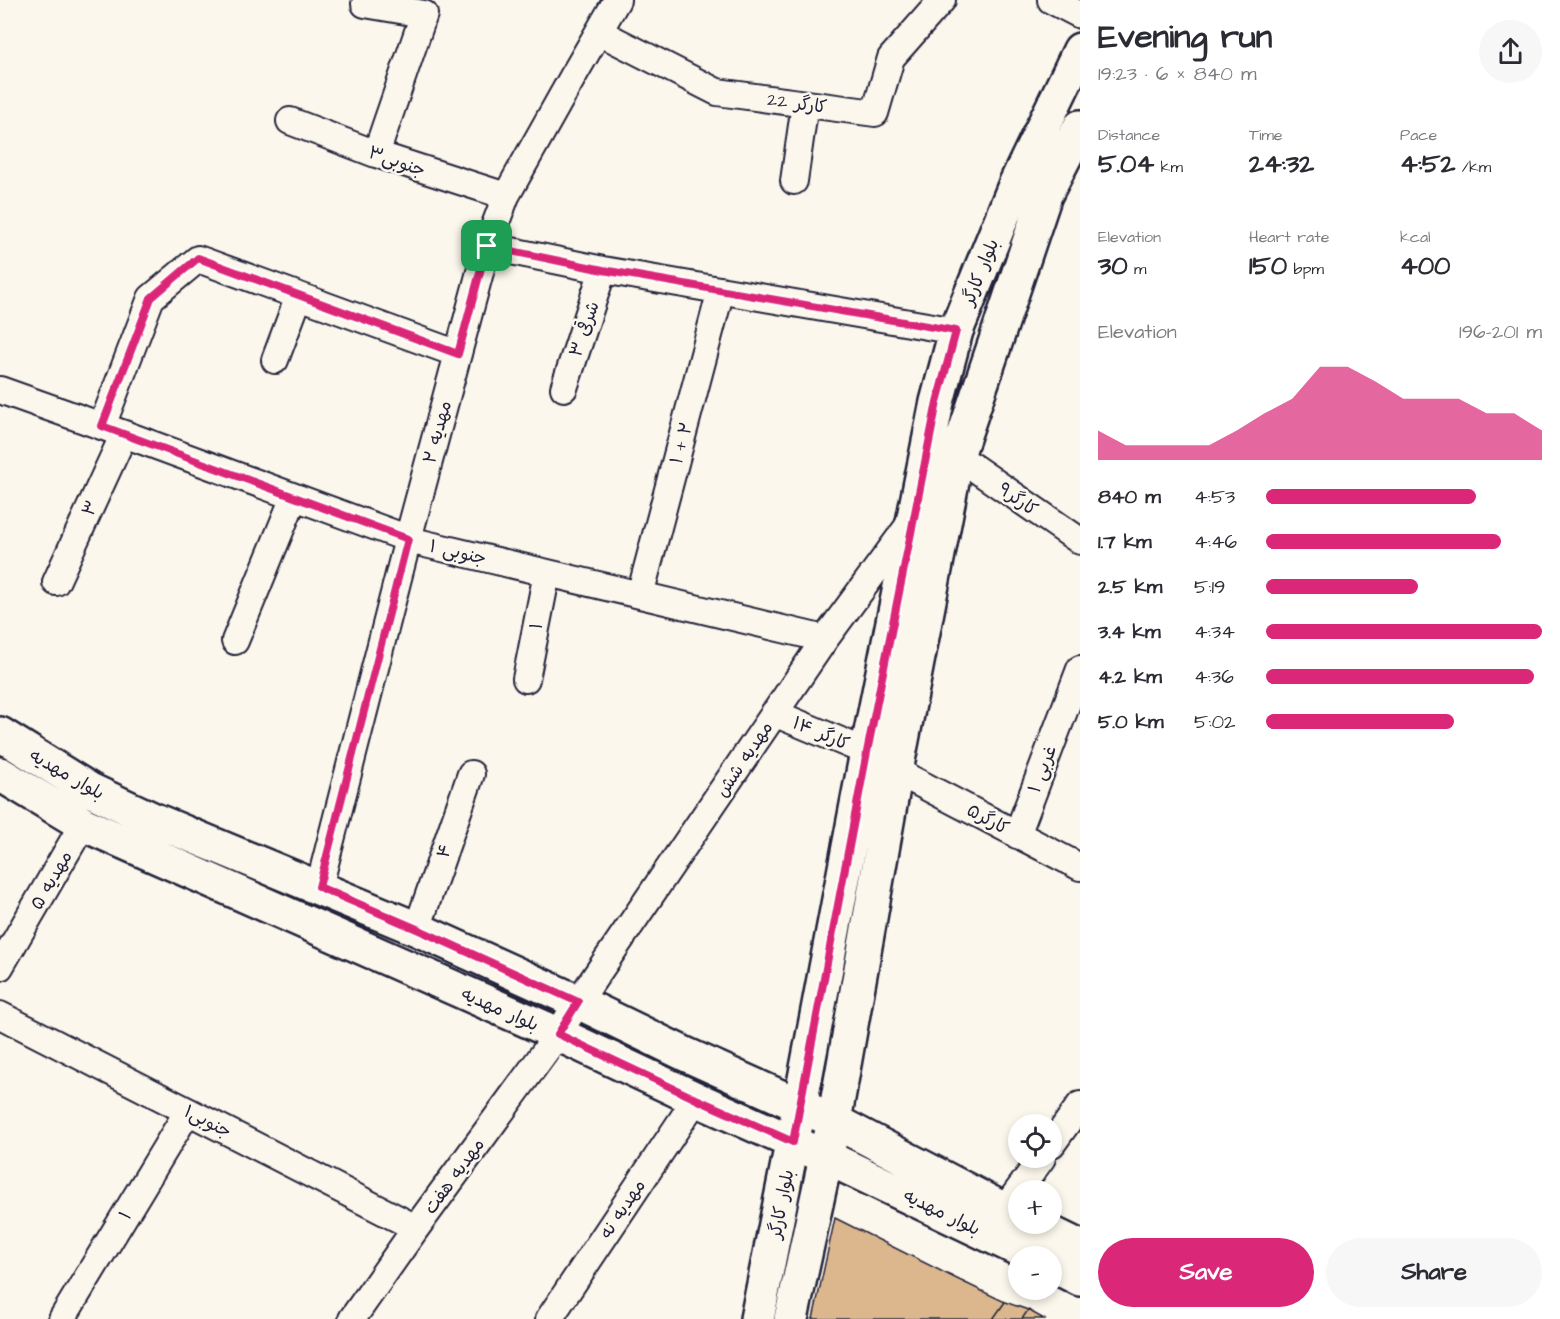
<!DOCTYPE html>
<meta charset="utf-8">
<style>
:root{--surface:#fff;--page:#f7f7f7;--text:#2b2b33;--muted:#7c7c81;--accent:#db2777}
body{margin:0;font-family:"Architects Daughter","Playpen Sans Arabic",sans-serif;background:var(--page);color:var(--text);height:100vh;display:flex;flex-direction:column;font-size:22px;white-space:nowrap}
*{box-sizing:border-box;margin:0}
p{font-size:20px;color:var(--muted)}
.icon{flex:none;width:33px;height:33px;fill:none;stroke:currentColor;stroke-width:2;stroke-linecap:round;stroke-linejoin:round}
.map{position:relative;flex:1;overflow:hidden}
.drawer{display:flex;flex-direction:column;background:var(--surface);width:480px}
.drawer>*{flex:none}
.buttons{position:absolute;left:1008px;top:1114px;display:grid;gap:12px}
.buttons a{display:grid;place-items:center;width:54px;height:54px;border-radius:50%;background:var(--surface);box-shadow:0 3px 9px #0003;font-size:30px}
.pin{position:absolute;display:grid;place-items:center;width:51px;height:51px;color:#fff;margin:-26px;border-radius:12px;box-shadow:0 3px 9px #0006}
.round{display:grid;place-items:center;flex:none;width:63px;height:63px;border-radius:32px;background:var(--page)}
.headline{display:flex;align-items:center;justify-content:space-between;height:102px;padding:0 18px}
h1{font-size:33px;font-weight:700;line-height:45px}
.metrics{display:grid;grid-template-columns:repeat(3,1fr);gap:9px;height:102px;padding:6px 18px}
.metrics div{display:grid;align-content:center}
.metrics b{font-size:26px;font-weight:700}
.metrics small{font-size:16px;font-weight:400}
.metrics p{font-size:16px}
.chart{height:168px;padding:12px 18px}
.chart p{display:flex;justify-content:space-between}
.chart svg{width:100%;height:108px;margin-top:6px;fill:var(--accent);opacity:.7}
.action{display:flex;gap:12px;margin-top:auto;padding:12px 18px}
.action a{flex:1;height:69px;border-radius:36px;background:var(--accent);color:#fff;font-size:24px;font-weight:700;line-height:69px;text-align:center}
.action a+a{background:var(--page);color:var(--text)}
ul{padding:0 18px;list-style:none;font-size:20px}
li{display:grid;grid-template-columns:96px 72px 1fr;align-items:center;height:45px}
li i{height:15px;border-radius:8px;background:var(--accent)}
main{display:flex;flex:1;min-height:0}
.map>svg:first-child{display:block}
.building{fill:#dcb78d;stroke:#22223b;stroke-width:1.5}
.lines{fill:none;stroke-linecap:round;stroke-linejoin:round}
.street-casing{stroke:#22223b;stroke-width:30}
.secondary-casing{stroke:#22223b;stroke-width:38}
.street{stroke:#fbf7ec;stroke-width:26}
.secondary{stroke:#fbf7ec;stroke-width:33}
.route-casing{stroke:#fff;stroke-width:12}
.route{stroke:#db2777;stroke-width:8}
.labels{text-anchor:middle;stroke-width:5;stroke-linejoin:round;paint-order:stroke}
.street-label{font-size:18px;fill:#22223b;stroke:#fbf7ec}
</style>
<main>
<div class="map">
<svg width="1080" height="1319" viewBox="0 0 1080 1319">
<rect width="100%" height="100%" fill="#fbf7ec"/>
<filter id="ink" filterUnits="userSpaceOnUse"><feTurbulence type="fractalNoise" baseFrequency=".0167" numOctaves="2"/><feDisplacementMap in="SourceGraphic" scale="12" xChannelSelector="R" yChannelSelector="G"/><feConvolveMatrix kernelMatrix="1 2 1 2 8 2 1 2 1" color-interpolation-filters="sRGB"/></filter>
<g filter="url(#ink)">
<!-- building -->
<path class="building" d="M835 1218 957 1279 1005 1302 993 1319H813Z
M1005 1302 1028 1310 1022 1319H993Z
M1028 1310 1044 1319H1022Z"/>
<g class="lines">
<defs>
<path id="street" d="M1051 0 1080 15
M365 4 424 14 376 154
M599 32 717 92 875 113 891 58 942 0
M290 121 376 154 506 196
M794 181 805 104
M487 246 603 270 956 331
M275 360 299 296
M564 388 603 270
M0 390 124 434 417 542 825 639
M102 426 151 298 198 259 458 354
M957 456 1080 541
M56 582 124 434
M640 595 721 290
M235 641 294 497
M526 679 547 573
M774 713 867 752
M896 771 1080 867
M1017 835 1080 669
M319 887 408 539 487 246 506 196 576 71 617 0
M417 929 471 774
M0 967 83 824
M0 1015 416 1228
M1052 1144 1080 1105
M1004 1210 1042 1158
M62 1319 188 1111
M352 1319 416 1228 558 1034 578 1002 825 639 912 521
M549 1319 696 1099"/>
<path id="secondary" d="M0 734 90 790 152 819 417 929 578 1002 685 1054 834 1121 1018 1217
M0 774 83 824 558 1034 696 1099 826 1157 1035 1257
M1033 1224 1080 1247
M1052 1265 1080 1279
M757 1319 804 1084 867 752 937 402 956 331 1016 183 1080 50
M791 1319 834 1121 896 771 957 456 1045 195 1080 127"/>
</defs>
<!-- street casing -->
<use href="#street" class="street-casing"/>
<!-- secondary casing -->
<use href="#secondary" class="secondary-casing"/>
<!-- street -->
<use href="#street" class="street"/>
<!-- secondary -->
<use href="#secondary" class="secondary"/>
</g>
</g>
<g class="lines" filter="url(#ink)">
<defs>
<path id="route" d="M487 246 603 270 956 331 937 402 914 518 867 752 793 1142 696 1099 558 1034 578 1002 417 929 319 887 408 539 102 426 151 298 198 258 458 354Z"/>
</defs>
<!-- route casing -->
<use href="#route" class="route-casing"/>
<!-- route -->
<use href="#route" class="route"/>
</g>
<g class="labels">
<!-- street labels -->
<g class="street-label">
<text transform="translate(797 103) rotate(8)" y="6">کارگر 22</text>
<text transform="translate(397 161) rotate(19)" y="6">جنوبی۳</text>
<text transform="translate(980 272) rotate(-68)" y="6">بلوار کارگر</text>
<text transform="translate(584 329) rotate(-71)" y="6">۳ شرقی</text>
<text transform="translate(437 432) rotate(-75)" y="6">مهدیه ۲</text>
<text transform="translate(681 443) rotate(-75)" y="6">۱ + ۲</text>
<text transform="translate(1018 499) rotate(35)" y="6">کارگر۹</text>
<text transform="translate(90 508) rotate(-65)" y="6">۳</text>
<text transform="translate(458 552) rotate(13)" y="6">۱ جنوبی</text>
<text transform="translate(536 626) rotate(-79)" y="6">۱</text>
<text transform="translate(821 733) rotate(23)" y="6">کارگر ۱۴</text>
<text transform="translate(744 759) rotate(-56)" y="6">مهدیه شش</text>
<text transform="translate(1042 769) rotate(-69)" y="6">۱ غربی</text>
<text transform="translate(67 774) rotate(30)" y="6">بلوار مهدیه</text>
<text transform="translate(988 819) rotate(28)" y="6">کارگر۵</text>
<text transform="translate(444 851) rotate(-71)" y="6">۴</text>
<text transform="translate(51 880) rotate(-60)" y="6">مهدیه ۵</text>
<text transform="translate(500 1009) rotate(24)" y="6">بلوار مهدیه</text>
<text transform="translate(208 1121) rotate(27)" y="6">جنوبی۱</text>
<text transform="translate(454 1176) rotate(-54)" y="6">مهدیه هفت</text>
<text transform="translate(781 1204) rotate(-79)" y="6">بلوار کارگر</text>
<text transform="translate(622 1209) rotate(-56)" y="6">مهدیه نه</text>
<text transform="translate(942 1212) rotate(26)" y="6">بلوار مهدیه</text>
<text transform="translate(125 1215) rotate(-59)" y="6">۱</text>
</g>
</g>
</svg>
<div class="buttons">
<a><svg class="icon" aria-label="locate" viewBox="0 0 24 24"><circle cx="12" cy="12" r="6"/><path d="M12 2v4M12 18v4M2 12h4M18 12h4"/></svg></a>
<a>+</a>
<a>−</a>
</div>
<div class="pin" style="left:487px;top:246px;background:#1e9e55"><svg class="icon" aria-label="arrive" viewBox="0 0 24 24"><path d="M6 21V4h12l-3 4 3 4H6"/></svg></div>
</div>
<section class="drawer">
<div class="headline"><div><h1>Evening run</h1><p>19:23 · 6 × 840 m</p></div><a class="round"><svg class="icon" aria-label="share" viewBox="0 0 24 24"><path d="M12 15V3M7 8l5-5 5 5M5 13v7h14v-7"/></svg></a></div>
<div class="metrics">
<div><p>Distance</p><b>5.04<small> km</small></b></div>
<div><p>Time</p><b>24:32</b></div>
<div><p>Pace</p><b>4:52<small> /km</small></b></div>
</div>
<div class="metrics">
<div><p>Elevation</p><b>30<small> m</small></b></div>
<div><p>Heart rate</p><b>150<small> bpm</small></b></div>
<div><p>kcal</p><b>400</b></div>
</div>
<div class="chart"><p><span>Elevation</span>196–201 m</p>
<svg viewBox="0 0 160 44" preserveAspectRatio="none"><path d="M0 44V32L10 38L20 38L30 38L40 38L50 32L60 25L70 19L80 6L90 6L100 12L110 19L120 19L130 19L140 25L150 25L160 32V44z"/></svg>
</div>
<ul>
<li><b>840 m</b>4:53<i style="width:76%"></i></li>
<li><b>1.7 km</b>4:46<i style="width:85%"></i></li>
<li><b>2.5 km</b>5:19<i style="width:55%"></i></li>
<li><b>3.4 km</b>4:34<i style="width:100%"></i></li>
<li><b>4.2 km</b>4:36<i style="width:97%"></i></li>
<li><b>5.0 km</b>5:02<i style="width:68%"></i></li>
</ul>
<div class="action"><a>Save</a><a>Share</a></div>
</section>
</main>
